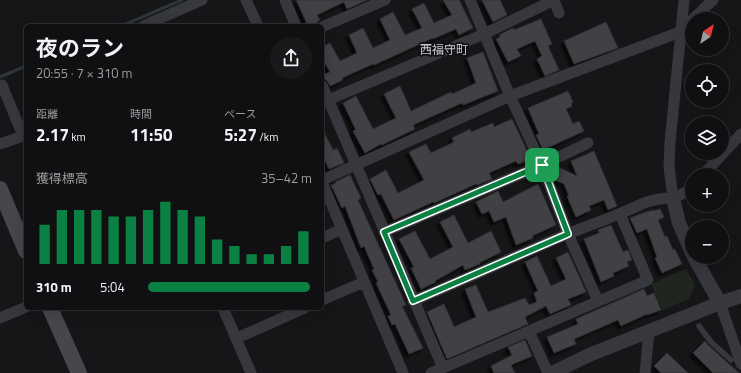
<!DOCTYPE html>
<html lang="ja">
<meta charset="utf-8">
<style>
:root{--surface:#101012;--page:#19191b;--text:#f1f3f6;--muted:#9c9d9f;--line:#303032;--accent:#0b8043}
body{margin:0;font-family:"Titillium Web","Noto Sans JP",sans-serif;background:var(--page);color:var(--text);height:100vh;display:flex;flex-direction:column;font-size:15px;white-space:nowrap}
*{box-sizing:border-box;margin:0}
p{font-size:13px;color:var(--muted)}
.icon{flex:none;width:22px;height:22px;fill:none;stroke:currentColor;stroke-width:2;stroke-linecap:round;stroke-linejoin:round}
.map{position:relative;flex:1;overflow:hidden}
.panel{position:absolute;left:24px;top:24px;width:300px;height:286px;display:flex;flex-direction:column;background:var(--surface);border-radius:6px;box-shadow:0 4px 16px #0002,0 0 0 1px var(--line)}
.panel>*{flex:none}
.needle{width:26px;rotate:35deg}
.buttons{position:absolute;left:685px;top:12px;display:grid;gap:8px}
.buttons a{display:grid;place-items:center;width:44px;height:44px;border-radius:50%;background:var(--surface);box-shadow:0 4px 16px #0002,0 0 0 1px var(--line);font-size:20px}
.pin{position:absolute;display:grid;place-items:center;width:34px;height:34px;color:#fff;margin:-17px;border-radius:8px;box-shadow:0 2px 6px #0006}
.round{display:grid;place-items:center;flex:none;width:42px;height:42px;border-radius:21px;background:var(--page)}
.summary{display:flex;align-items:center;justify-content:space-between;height:68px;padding:0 12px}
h1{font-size:22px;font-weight:700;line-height:30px}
.figures{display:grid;grid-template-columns:repeat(3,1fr);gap:6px;height:68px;padding:4px 12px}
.figures div{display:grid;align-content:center}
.figures b{font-size:17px;font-weight:700}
.figures small{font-size:11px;font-weight:400}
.figures p{font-size:11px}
.chart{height:112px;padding:8px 12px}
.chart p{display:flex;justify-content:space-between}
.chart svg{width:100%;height:72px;margin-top:4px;stroke:var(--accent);stroke-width:6}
ul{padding:0 12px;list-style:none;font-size:13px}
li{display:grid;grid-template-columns:64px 48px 1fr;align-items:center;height:30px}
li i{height:10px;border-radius:5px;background:var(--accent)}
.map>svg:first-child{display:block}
.green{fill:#1e261f}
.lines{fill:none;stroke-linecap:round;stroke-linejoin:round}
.stream{stroke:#2c353c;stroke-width:3}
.building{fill:#404145;stroke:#303034;filter:url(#shadow)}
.service{stroke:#37383d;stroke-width:5.5}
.minor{stroke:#37383d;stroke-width:11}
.tertiary{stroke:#37383d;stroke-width:14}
.secondary{stroke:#45474d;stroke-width:16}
.route-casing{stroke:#fff;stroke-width:8}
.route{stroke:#0b8043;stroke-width:5}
.labels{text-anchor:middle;stroke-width:3.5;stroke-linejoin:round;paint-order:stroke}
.quarter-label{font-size:12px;fill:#c9ccd4;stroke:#111113}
</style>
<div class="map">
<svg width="741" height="373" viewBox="0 0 741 373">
<defs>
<filter id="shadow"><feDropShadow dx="-3.5" dy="3.5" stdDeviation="1" flood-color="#0009"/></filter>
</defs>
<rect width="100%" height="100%" fill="#161618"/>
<!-- green -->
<path class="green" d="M686 269 695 285 689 299 662 310 651 284Z"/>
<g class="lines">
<!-- stream -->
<path class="stream" d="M121 26 182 0
M0 77 26 66"/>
</g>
<!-- building -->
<path class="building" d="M296 0H367L347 9 344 2 317 15 320 20 312 26H308Z
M443 0H459L473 28 459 35 456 29 433 39V38L374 65 373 64 342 78 343 80 330 86 328 82 325 79 323 75 330 72 322 58V47L330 43 340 61 357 53 349 35 363 28 373 48 390 40 380 19 393 12 405 35 422 28 412 9 424 3 434 23 452 15Z
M482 0H500L507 15 493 22Z
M541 19 552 44 548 46 559 70 545 76 537 59 542 56 535 41 517 49 521 56 508 62 496 39 500 37 499 35 513 28 514 30Z
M606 22 618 48 574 64 564 41Z
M483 52 498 91 463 105 462 103 433 116 413 125 415 129 382 145 381 144 365 153 353 131 356 130 343 103 356 96 373 129 396 118 384 94 400 86 411 111 451 92 452 94 476 83 467 58Z
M568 91 573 102 571 103 572 106 566 109 573 124 579 121 584 131 543 150 536 135 539 134 528 108Z
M512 119 531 159 518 164 516 161 489 173 492 179 477 185 476 184 434 203 433 202 394 220 381 194 378 195 370 179 386 170 398 193 424 180 409 152 426 144 431 153 454 142 452 138 470 129 471 132 493 123 494 127Z
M322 128 333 150 337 148 344 163 329 169 322 154Z
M594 151 617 206 608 210 604 200 589 206 591 210 576 217 567 196H569L564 184 555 180 553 174 556 166 577 176 571 161Z
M350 175 361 198 358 200 406 305 402 306 423 348 409 354 395 324 392 325 388 316 391 315 376 283 378 282 372 270 374 269 364 246 361 248 345 206 342 208 331 185 336 183 335 182Z
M538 184 556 225 532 236 533 238 516 245 506 217 494 222 489 211 482 214 476 202 498 191 503 202Z
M660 209 664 217 658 220 665 237 667 236 673 250 675 249 682 264 662 273 655 258 657 257 647 229 637 233 630 218 646 212 653 210V211Z
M454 215 468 243 491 231 501 252 479 263 480 264 465 270 463 265 435 281 436 282 421 289 411 268 414 267 399 239 415 231 430 259 453 247 440 222Z
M611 225 623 252 628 250 632 260 627 262 629 266 613 273 614 276 601 282 584 239 599 233 598 230Z
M568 252 586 292 568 299 571 305 550 314 546 306 525 317 528 324 447 359 427 312 444 304 454 327 476 317 465 289 476 285 488 312 525 298 529 305 537 302 534 293 538 291 525 262 537 256 551 286 566 279 556 258Z
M644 289 647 296 654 293 661 310 647 315V314L621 326 618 320 574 339 576 344 554 353 547 337 578 324 576 319Z
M525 340 532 356 511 365 515 373H494L491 366 512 355 508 347Z
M705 341 708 345 739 373H713L693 353Z
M667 353 688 373H661L654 366Z"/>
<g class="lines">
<!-- service -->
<path class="service" d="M699 326 711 342 731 360"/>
<!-- minor -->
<path class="minor" d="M246 0 258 26
M285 0 296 26
M470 0 510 96 542 165 568 234 598 301
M693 19 713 0
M143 26 202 0
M322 27 385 0
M322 85 443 368
M0 86 2 85 23 136 0 144
M328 100 484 34 554 0 559 13
M703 175 741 134
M322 180 510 96 680 32 692 20
M322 182 403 373
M673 198 669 167 670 143 684 0
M384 232 542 165 588 143
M322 238 342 229
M322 300 364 282
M413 301C465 279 516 256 567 234 593 224 619 215 644 203 660 196 679 201 692 187
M720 303 741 364
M223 308 251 373
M0 318 26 307
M529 331 548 373
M237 338 305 308
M431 373 648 280 620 214
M645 373 649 331"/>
<!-- tertiary -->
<path class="tertiary" d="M673 198 679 223 692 253
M694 257 720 303
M552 373 589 355 720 303 741 296"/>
<!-- secondary -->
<path class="secondary" d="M0 189 26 251
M50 308 79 373"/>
</g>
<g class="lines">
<defs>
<path id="route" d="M542 165 568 234 413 301 384 232Z"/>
</defs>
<!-- route casing -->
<use href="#route" class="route-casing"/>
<!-- route -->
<use href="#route" class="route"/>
</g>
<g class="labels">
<!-- quarter labels -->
<g class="quarter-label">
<text x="444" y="54">西福守町</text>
</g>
</g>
</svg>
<div class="buttons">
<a><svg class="needle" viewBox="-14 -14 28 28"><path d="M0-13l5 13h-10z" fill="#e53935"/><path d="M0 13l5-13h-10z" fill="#9c9d9f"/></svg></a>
<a><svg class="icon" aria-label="locate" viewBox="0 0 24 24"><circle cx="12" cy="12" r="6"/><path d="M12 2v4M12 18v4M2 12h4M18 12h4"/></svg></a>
<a><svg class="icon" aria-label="layers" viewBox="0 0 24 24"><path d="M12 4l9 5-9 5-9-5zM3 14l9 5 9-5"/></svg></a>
<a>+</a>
<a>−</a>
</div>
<div class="pin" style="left:542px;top:165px;background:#1e9e55"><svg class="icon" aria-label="arrive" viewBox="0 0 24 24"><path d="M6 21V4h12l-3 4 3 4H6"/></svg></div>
<section class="panel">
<div class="summary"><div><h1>夜のラン</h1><p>20:55 · 7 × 310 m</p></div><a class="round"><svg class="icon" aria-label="share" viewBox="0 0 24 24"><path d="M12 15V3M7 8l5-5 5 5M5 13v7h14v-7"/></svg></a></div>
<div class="figures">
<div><p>距離</p><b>2.17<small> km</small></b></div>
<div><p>時間</p><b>11:50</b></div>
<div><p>ペース</p><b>5:27<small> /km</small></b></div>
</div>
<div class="chart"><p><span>獲得標高</span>35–42 m</p>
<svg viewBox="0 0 160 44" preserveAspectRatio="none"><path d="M5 44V20M15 44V11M25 44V11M35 44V11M45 44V15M55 44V15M65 44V11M75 44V6M85 44V11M95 44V15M105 44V29M115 44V33M125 44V38M135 44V38M145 44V33M155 44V24"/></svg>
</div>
<ul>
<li><b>310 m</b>5:04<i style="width:99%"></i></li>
</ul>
</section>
</div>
